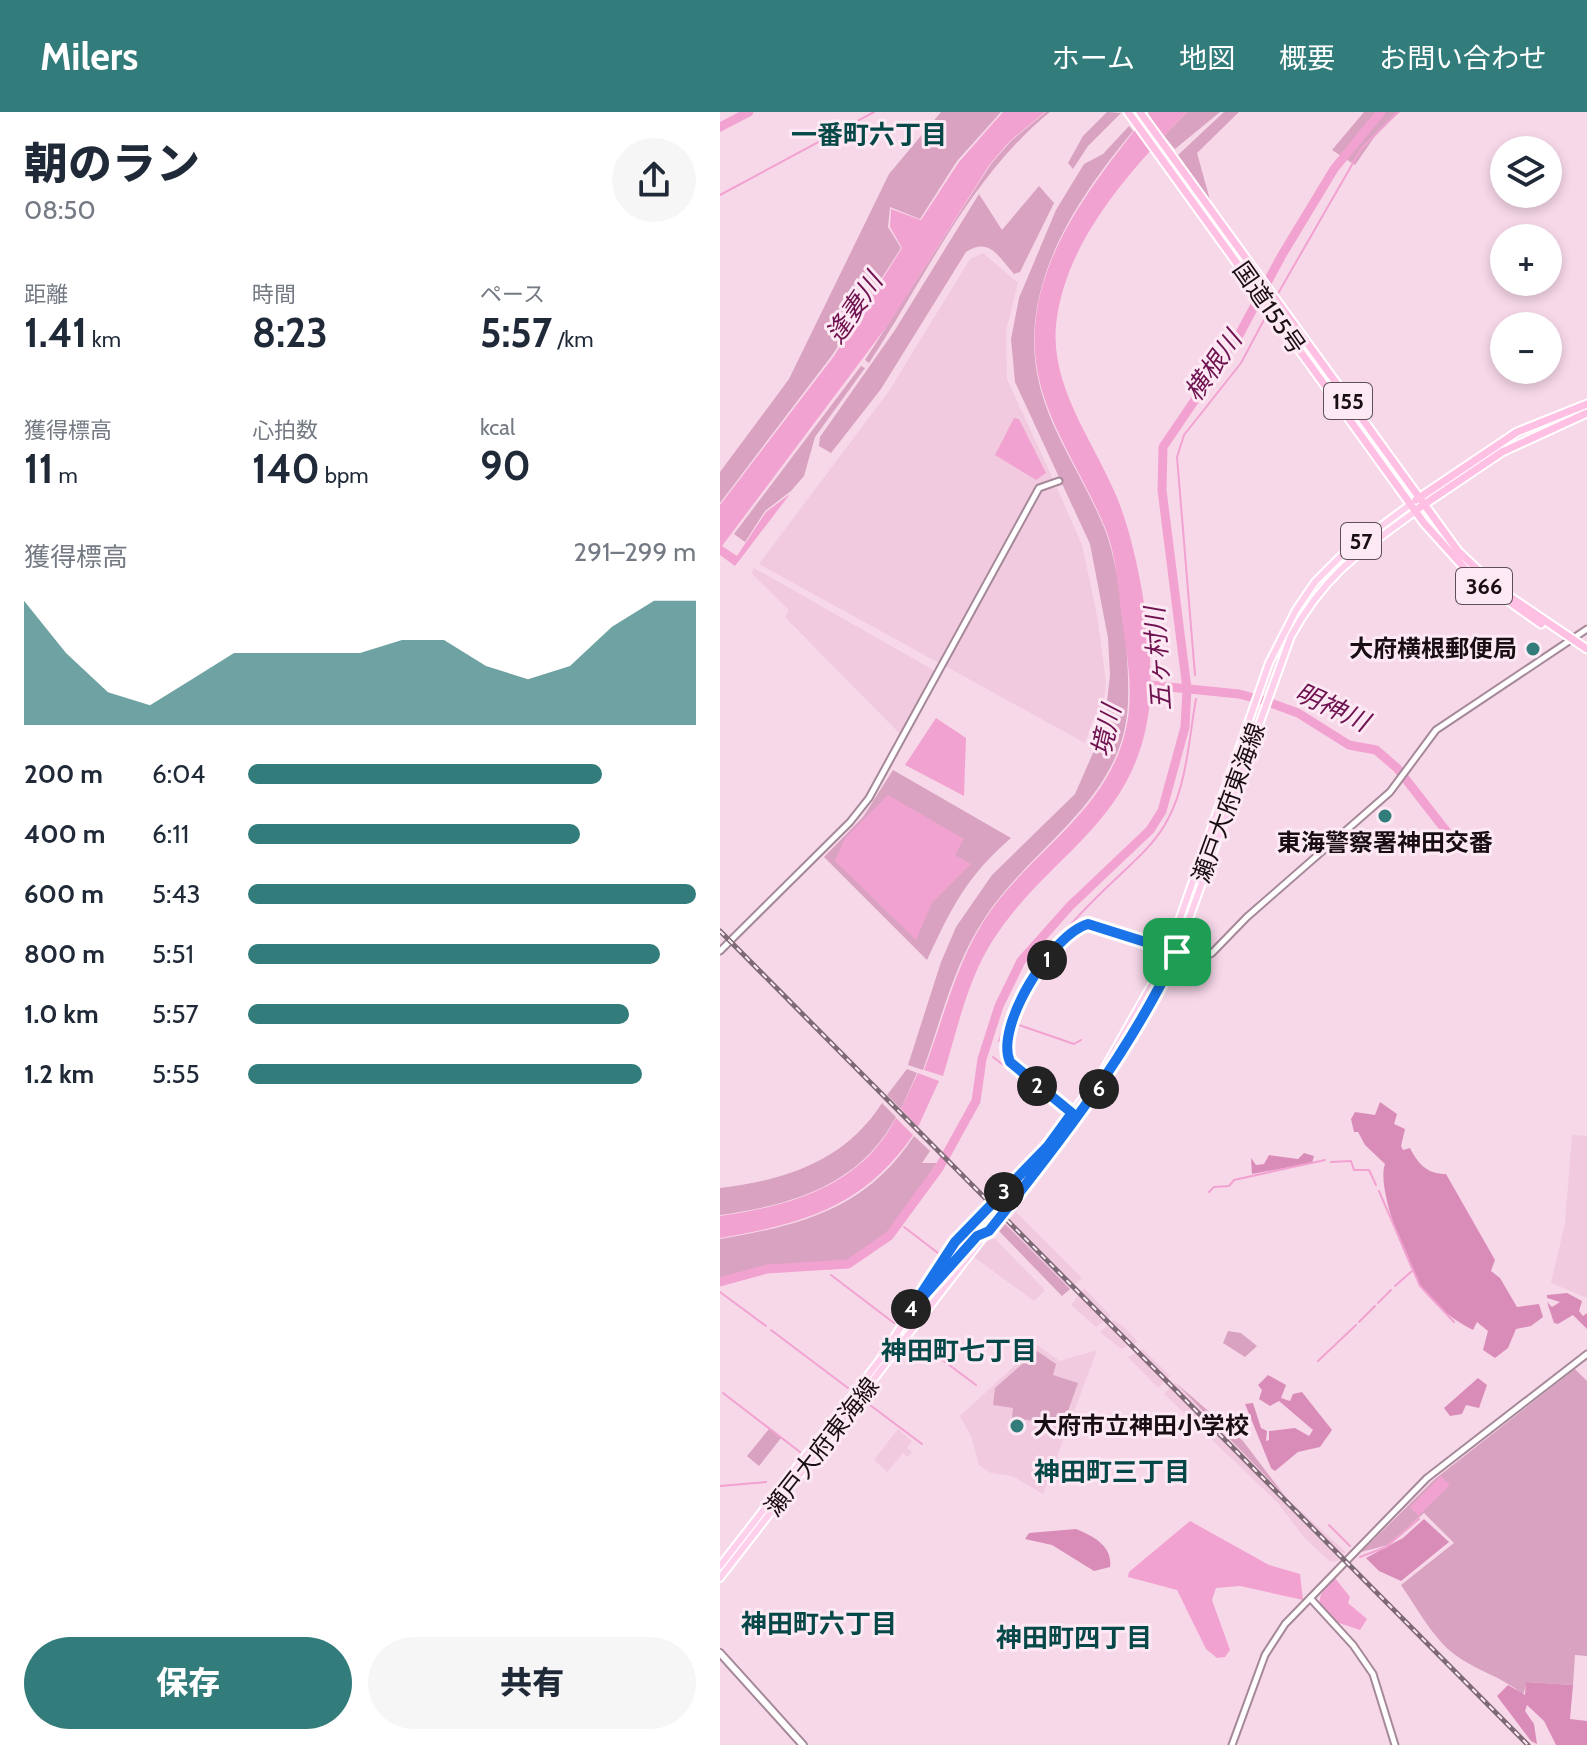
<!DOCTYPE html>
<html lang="ja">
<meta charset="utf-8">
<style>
:root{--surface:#fff;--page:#f6f6f7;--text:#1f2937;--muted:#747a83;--accent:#337c7c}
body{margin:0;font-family:Cabin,"Noto Sans JP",sans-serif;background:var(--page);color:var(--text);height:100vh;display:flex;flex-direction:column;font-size:30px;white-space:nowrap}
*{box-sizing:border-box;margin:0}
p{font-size:26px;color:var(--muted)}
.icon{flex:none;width:44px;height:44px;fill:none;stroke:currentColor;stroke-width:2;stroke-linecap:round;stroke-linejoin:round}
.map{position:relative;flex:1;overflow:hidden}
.panel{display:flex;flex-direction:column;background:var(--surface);width:720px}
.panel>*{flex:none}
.controls{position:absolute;left:770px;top:24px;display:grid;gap:16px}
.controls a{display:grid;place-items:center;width:72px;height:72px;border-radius:50%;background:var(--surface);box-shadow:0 4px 12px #0003;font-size:40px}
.pin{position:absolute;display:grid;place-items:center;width:68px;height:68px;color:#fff;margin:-34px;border-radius:16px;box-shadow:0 4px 12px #0006}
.km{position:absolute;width:40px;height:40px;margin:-20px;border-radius:50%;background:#222;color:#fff;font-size:22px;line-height:40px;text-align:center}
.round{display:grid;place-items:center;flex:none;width:84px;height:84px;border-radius:42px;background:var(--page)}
.summary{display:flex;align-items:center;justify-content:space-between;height:136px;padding:0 24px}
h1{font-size:44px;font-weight:800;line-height:60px}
.figures{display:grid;grid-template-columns:repeat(3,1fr);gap:12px;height:136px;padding:8px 24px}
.figures div{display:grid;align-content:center}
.figures b{font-size:40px;font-weight:800}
.figures small{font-size:22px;font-weight:400}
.figures p{font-size:22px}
.chart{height:224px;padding:16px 24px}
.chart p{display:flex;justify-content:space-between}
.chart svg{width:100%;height:144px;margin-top:8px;fill:var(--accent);opacity:.7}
.button{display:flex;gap:16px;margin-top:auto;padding:16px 24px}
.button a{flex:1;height:92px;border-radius:48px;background:var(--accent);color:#fff;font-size:32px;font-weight:800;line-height:92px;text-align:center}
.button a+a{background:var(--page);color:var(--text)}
ul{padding:0 24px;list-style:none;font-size:26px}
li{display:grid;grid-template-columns:128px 96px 1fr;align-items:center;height:60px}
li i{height:20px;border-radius:10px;background:var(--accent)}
header{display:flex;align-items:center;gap:48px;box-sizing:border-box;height:112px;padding:0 40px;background:var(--accent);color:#fff}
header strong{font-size:38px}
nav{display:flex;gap:44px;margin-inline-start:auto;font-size:28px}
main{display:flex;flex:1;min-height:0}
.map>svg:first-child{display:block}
.built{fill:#f1cadf}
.green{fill:#d8a2c0}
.forest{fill:#da8cb9}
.water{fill:#f2a2d0}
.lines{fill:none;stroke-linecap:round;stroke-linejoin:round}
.stream{stroke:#f2a2d0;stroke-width:2}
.river{stroke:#f2a2d0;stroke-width:9}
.tertiary-casing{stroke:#a68999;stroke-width:9}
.secondary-casing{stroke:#a68999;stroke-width:10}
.primary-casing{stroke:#fff;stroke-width:10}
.trunk-casing{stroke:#fff;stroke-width:11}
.tertiary{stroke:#fff;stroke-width:5}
.secondary{stroke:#fff;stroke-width:6}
.primary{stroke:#ffd0eb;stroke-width:6}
.trunk{stroke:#ffc0e4;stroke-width:7}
.rail-casing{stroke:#7e6a75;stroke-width:5}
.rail{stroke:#fde9f3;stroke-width:2;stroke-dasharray:6;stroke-linecap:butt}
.route-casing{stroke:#fff;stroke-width:16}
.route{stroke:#1a73e8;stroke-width:10}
.poi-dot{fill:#337c7c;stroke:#fde9f3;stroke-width:3}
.labels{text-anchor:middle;stroke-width:6;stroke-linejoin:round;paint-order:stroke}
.shield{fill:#fde9f3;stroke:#5d5057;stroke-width:2}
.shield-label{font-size:22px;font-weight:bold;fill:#190e14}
.street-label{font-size:24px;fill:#190e14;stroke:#fde9f3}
.poi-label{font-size:24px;font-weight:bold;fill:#190e14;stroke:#fde9f3;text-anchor:end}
.neighbourhood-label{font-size:26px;font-weight:bold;fill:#064848;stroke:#fde9f3}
.water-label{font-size:26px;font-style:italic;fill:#6e1250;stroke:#fde9f3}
</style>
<header>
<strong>Milers</strong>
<nav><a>ホーム</a><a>地図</a><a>概要</a><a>お問い合わせ</a></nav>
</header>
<main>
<section class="panel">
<div class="summary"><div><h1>朝のラン</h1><p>08:50</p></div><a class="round"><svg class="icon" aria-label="share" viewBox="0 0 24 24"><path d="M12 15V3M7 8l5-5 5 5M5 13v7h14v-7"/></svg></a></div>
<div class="figures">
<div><p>距離</p><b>1.41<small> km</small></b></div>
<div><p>時間</p><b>8:23</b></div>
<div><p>ペース</p><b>5:57<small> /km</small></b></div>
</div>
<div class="figures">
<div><p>獲得標高</p><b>11<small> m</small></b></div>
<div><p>心拍数</p><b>140<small> bpm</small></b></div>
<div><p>kcal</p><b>90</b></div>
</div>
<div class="chart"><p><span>獲得標高</span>291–299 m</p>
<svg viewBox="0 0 160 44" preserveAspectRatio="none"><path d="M0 44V6L10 22L20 34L30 38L40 30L50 22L60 22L70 22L80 22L90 18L100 18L110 26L120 30L130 26L140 14L150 6L160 6V44z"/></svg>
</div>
<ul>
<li><b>200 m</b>6:04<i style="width:79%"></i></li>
<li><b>400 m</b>6:11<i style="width:74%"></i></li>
<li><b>600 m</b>5:43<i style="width:100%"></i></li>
<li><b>800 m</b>5:51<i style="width:92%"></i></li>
<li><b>1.0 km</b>5:57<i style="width:85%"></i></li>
<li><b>1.2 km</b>5:55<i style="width:88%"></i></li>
</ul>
<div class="button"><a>保存</a><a>共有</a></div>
</section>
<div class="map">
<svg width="867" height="1633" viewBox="0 0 867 1633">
<rect width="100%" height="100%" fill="#f7d8e9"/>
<!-- built -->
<path class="built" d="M263 141 298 171 286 219 287 267 333 367 316 373 219 551 39 452 169 279 250 147Z
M327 376H337L362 433 377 503 386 570 383 597 373 608 365 631 225 554 320 378Z
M34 456 215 559 181 623 65 505 69 498 31 461Z
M852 1023 867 1024V1186L831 1171 845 1111Z
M296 1100 362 1166 342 1184 279 1119Z
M274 1126 325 1178 314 1189 254 1145 266 1130Z
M364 1176 391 1204 376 1215 351 1193Z
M394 1208 403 1214 418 1230 401 1237 380 1220Z
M317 1233 340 1249 377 1238 323 1382 292 1364 271 1361 259 1353 251 1324 240 1304Z
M423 1237 450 1264 438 1276 408 1245Z
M455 1270 523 1329 569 1388 626 1440 616 1450 609 1449 584 1425 557 1390 444 1282Z
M178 1317 192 1329 187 1336 192 1340 188 1345 183 1341 167 1360 154 1348Z"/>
<!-- green -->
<path class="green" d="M221 0H281L237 49 200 107 170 95 168 115 181 136 113 242 0 391V360L69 267 169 62Z
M326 0H330C249 66 206 165 149 251L145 248 271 52 291 29Z
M387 0 401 1 368 34 353 57 348 51 363 24Z
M467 0H500L455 37 444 24Z
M504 0H519L477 41 490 88 458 43Z
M644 0H680L660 17 635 53 612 38Z
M409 14 413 19C354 90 295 179 320 275 333 325 366 370 385 418 401 459 410 546 408 591 404 688 311 734 264 807 234 852 221 908 203 958L188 953 221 850 236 815 272 763 355 682 384 616 390 563 388 526 370 432 295 270 291 227 299 186 336 98 364 52 383 42Z
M319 74 334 91 300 160 294 162C279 146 270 124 246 140L161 277 111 341 99 334 100 325 175 218 259 82 282 118Z
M141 254 145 256 95 325 84 364 71 379 45 399 25 430 14 422Z
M173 658 291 726C246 765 232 795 207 848L104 745 143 705Z
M187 957 197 961 181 997 167 983Z
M162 991 176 1005C140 1073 72 1093 0 1103V1076C66 1068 125 1049 162 991Z
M194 1024 210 1039 202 1051H217L168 1123 127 1150 47 1155 0 1167V1127C82 1113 146 1097 194 1024Z
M285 1112 350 1177 342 1184 279 1119Z
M508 1219 521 1221 537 1234 525 1245 503 1231Z
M317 1239 336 1252 333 1263 358 1271 343 1313 292 1306 293 1296 273 1293 275 1276Z
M855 1257 867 1269V1544L855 1543 853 1573 807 1570 803 1583C784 1565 756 1559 734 1542 713 1526 697 1496 681 1473L734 1431 704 1401 668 1433 641 1440 715 1367Z
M457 1272 523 1329 563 1382Z
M49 1317 61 1326 39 1354 27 1344Z"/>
<!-- forest -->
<path class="forest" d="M660 990 677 1002 674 1012 685 1017 681 1034 683 1038 690 1036C698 1052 707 1062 726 1062L775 1148 771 1159 780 1166 797 1195 819 1192 823 1205 811 1214 796 1217 788 1236 775 1246 763 1238 768 1219 757 1210 753 1218C733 1208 714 1193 701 1174 686 1150 656 1076 665 1052L645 1033 638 1020H634L631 1007 635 1000 655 1003Z
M584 1041 594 1044 592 1051 532 1062 531 1046 536 1053 544 1052 549 1043 578 1047Z
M847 1181 862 1189 859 1199 863 1204 867 1201V1217L853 1203 838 1212 834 1211 827 1190 832 1195 840 1190 827 1186V1183Z
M548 1263 566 1273 561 1286 570 1289 573 1282 582 1280 612 1318 600 1335 578 1340 555 1359 551 1356 525 1292 533 1291 541 1316 547 1319 546 1329 549 1328V1319L575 1316 589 1324 593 1318 559 1289 550 1294 539 1287 542 1278 538 1273Z
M758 1266 767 1273 759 1296 746 1293 742 1302 730 1304 724 1296Z
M704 1407 729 1430 681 1469 659 1459 646 1446 683 1426Z
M356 1417C373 1424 393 1434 390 1455L374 1459 332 1433 305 1427 309 1421Z
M806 1570 853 1573 850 1607 867 1609V1633H836L824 1609 807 1593 805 1599 814 1612 817 1632 811 1629 777 1584 788 1573 805 1583Z"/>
<!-- water -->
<path class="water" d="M283 0H325L290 29 270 52 170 210 2 434 17 444 46 400 70 382 15 454 0 443V393L114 244 182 136 170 115 171 97 201 108 239 50Z
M429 0H467C411 58 345 128 336 213 330 276 376 333 398 388 419 441 436 540 429 597 415 712 328 742 273 828 247 868 237 919 223 964L204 958C223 908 236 852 265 807 308 741 385 702 405 621 415 583 407 545 402 507 398 478 397 446 386 418 367 370 335 325 321 275 292 168 368 78 429 0Z
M294 306 299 307 326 361 316 368 275 343Z
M216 606 246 626 244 684 185 653Z
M168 683 244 727 235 743 251 752 212 791 196 828 115 749 125 726Z
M198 961 219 969 198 1015 181 997Z
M176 1006 193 1023C144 1095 82 1112 0 1126V1104C71 1094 141 1074 176 1006Z
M721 1364 730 1373 698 1404 690 1395Z
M470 1409 549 1453 580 1462 583 1488 520 1474 496 1476 492 1488 510 1538 505 1545 497 1546 486 1537 457 1478 408 1465 409 1460Z
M615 1466 630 1485 628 1491 647 1507 640 1518 616 1510 599 1492 601 1482Z"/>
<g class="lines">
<!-- stream -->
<path class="stream" d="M0 83 154 0
M556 185 641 37 678 0
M475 563 457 345 464 323 521 251 553 191
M296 912 354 932 361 928
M279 929C299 869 338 823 383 779 405 757 434 735 448 707 467 672 469 625 476 587
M273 945 310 974
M322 983 336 993
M611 1050 631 1049 634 1058H649L656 1073
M659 1079 700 1174 734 1210
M489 1080 494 1075 509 1074 514 1068 605 1048
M177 1111 180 1112
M184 1115 218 1141
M110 1157 111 1153
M111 1163 174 1211
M675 1174 692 1159
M0 1180 46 1214
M658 1191 671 1178
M639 1210 655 1194
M51 1218 128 1276
M193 1226 256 1273
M598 1249 636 1213
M3 1281 80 1340
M146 1290 202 1332
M0 1374 46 1370
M609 1413 630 1434
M640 1445 666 1435 699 1407"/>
<!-- river -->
<path class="river" d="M0 15 29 0
M419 572 519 582 545 589 578 601 629 633 656 638 677 656 741 738
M0 1170 47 1157 128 1152 169 1124 219 1056 256 989 262 947 279 894 301 849 350 794 430 718 442 699 465 615 467 577 442 378 443 335 519 223 562 143 614 57 661 0"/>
<defs>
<path id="tertiary" d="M0 839 130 710 149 686 319 376 339 369
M354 1002C335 987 301 970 289 948 273 919 336 818 366 813 387 809 449 837 470 846L481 847 492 841 527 805 670 680 716 618 867 517
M590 1486 633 1533 653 1562 675 1633
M512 1633 545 1543 565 1512 707 1366 867 1242"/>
<path id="secondary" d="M0 1541 83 1633"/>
<path id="primary" d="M205 1181 257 1124 269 1119
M0 1454 159 1249 235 1130 328 1034 383 959 445 849 549 551 576 498 595 470 621 444 691 392
M0 1466 384 969 438 881 457 840 571 524C606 461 640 440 696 399"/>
<path id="trunk" d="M408 0 704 411 749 461 821 512
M420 0 738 439 777 476 867 537
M696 388 797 320 867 292
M699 396 782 340 867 301"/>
</defs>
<!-- tertiary casing -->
<use href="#tertiary" class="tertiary-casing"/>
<!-- secondary casing -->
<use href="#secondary" class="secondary-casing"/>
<!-- primary casing -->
<use href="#primary" class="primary-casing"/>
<!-- trunk casing -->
<use href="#trunk" class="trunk-casing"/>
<!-- tertiary -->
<use href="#tertiary" class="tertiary"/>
<!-- secondary -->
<use href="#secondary" class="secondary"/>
<!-- primary -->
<use href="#primary" class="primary"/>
<!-- trunk -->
<use href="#trunk" class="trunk"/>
<defs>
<path id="rail" d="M0 819 808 1633"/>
</defs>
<!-- rail casing -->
<use href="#rail" class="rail-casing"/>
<!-- rail -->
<use href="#rail" class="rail"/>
</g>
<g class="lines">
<defs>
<path id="route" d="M368 812 457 840C408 943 340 1030 269 1119L257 1124 190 1199 235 1130 328 1034 352 1001 290 950C274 915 332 822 368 812Z"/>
</defs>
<!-- route casing -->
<use href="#route" class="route-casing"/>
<!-- route -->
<use href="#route" class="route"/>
</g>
<!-- markers -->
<g class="poi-dot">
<circle cx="813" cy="537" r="8"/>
<circle cx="665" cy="704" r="8"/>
<circle cx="297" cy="1314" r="8"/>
</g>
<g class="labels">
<!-- shield labels -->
<g class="shield">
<rect x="604" y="271" width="48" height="36" rx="6"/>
<rect x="621" y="411" width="40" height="36" rx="6"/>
<rect x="736" y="456" width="56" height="36" rx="6"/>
</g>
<g class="shield-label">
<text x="628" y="297">155</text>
<text x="641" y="437">57</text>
<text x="764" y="482">366</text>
</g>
<!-- street labels -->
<g class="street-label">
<text transform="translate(549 196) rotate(55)" y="8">国道155号</text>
<text transform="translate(509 691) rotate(-70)" y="8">瀬戸大府東海線</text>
<text transform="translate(102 1335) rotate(-52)" y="8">瀬戸大府東海線</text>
</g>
<!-- poi labels -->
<g class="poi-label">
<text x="797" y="545">大府横根郵便局</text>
<text x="665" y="739" text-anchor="middle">東海警察署神田交番</text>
<text x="313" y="1322" text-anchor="start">大府市立神田小学校</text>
</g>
<!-- neighbourhood labels -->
<g class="neighbourhood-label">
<text x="149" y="32">一番町六丁目</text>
<text x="239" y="1248">神田町七丁目</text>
<text x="392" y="1369">神田町三丁目</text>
<text x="99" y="1521">神田町六丁目</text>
<text x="354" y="1535">神田町四丁目</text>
</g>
<!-- water labels -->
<g class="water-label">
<text transform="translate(134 196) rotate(-56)" y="9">逢妻川</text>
<text transform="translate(493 254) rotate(-55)" y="9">横根川</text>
<text transform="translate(438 547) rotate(-94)" y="9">五ヶ村川</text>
<text transform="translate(612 595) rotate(25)" y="9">明神川</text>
<text transform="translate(386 619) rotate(-77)" y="9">境川</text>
</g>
</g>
</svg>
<div class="controls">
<a><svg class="icon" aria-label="layers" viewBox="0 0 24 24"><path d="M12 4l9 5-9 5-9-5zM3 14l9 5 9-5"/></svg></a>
<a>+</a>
<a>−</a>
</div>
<div class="pin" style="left:457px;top:840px;background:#1e9e55"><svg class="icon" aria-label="arrive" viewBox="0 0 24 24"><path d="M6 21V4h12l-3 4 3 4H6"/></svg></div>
<b class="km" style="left:327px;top:848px">1</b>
<b class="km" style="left:317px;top:974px">2</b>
<b class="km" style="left:284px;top:1080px">3</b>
<b class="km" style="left:191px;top:1197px">4</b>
<b class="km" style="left:379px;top:977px">6</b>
</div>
</main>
